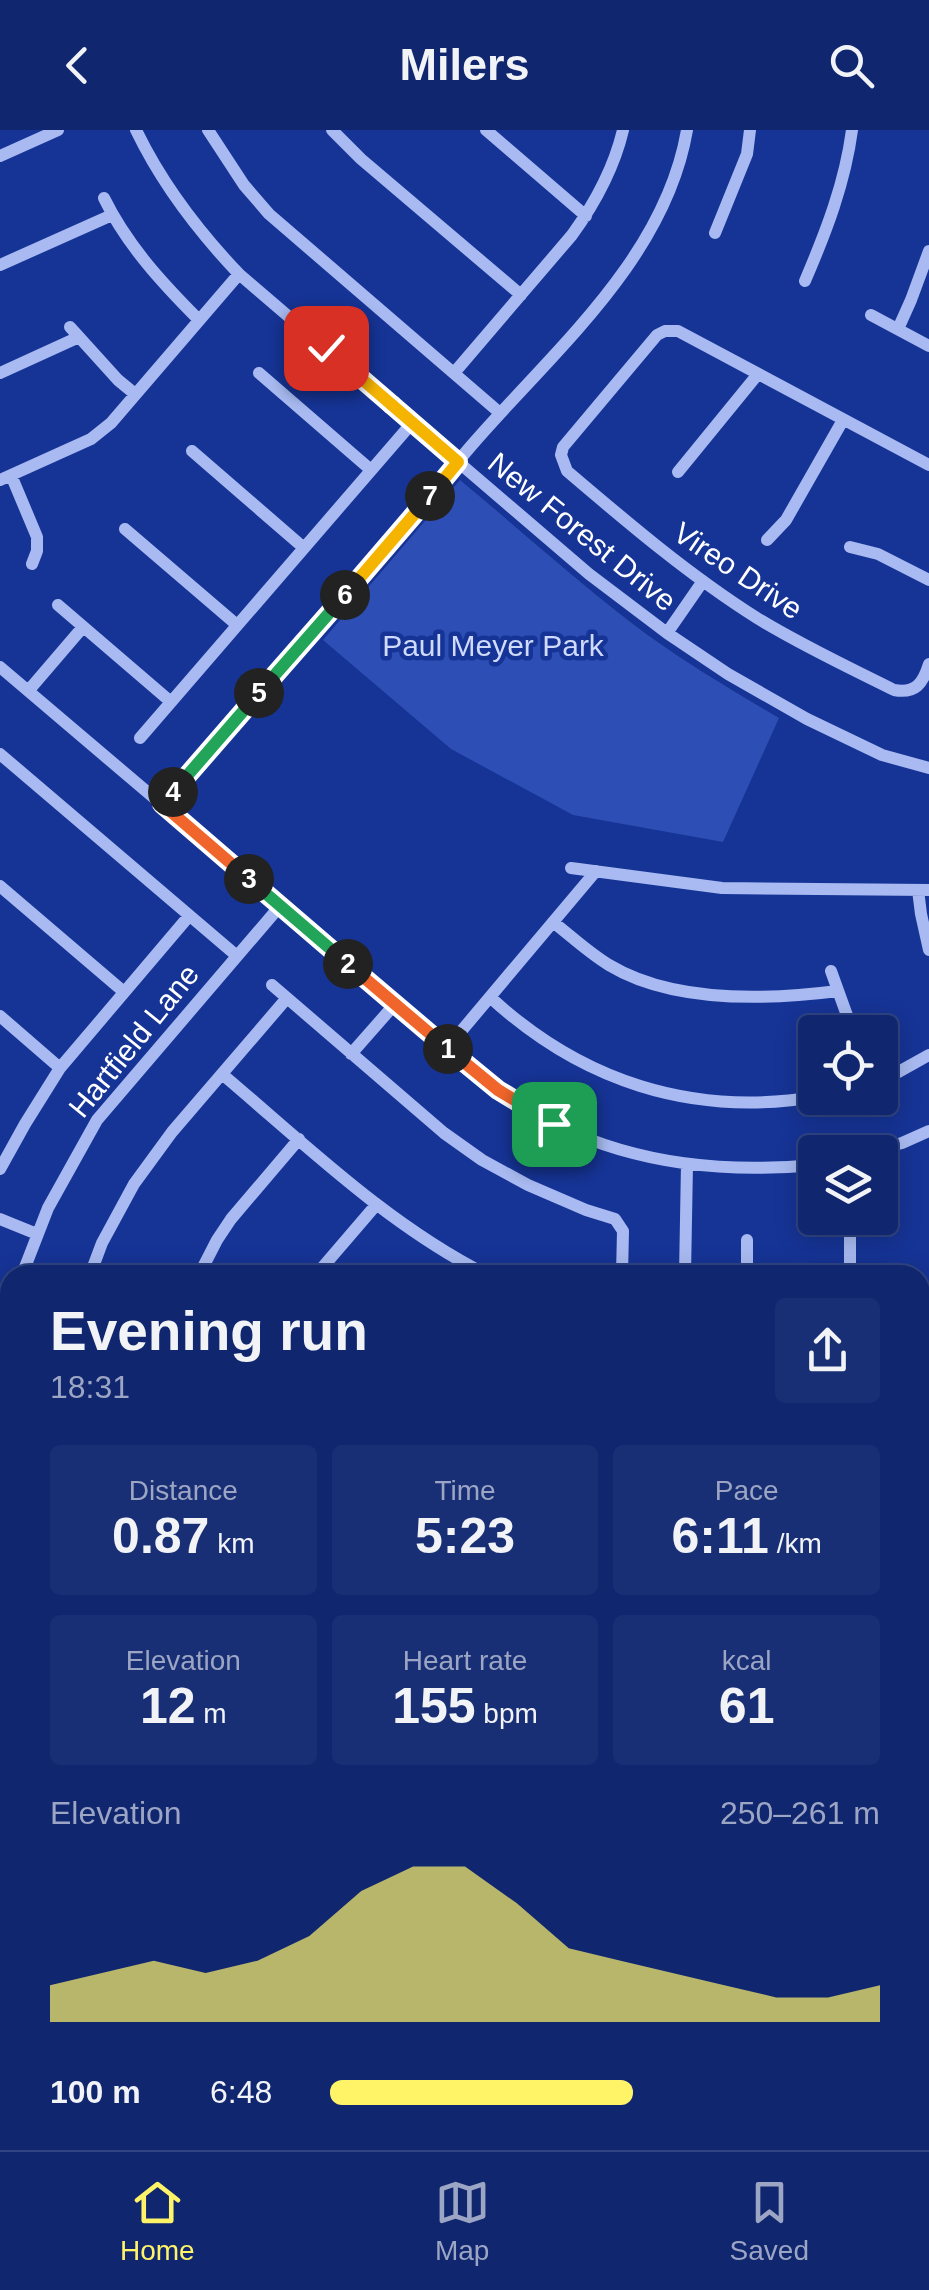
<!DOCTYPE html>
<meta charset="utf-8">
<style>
:root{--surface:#102770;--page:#192f75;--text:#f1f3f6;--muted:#9ca5c3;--line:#304483;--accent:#fff368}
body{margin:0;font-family:Arial,sans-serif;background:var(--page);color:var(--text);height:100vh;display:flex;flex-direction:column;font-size:38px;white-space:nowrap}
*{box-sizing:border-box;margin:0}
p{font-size:32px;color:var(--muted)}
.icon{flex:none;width:55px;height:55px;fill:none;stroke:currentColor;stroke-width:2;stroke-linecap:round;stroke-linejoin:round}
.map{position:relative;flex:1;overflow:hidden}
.panel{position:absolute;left:0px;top:1135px;width:930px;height:885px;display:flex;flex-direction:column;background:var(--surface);border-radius:30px 30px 0 0;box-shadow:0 5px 25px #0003,0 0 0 2px var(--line)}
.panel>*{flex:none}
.tools{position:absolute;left:798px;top:885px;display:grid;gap:20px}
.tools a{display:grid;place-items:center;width:100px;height:100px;border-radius:10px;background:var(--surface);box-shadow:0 5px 25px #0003,0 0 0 2px var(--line);font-size:50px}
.pin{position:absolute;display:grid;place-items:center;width:85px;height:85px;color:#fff;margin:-42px;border-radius:20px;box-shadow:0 5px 15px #0006}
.km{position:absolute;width:50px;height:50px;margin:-25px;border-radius:50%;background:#222;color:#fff;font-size:28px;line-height:50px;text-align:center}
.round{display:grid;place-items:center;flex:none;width:105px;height:105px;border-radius:10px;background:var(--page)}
.overview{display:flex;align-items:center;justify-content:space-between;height:170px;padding:0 50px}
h1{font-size:55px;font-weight:800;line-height:75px}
.figures{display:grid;grid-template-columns:repeat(3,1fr);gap:15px;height:170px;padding:10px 50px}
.figures div{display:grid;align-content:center;border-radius:10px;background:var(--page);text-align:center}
.figures b{font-size:50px;font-weight:800}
.figures small{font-size:28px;font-weight:400}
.figures p{font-size:28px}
.chart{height:280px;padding:20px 50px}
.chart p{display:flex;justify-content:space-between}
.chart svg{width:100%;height:180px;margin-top:10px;fill:var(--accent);opacity:.7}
ul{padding:0 50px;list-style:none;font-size:32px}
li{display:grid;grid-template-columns:160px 120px 1fr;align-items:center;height:75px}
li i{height:25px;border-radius:12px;background:var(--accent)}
header{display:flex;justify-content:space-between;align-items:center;height:130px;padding:0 50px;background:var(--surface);font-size:45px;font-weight:800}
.menu{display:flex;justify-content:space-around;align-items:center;height:140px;border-top:2px solid var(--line);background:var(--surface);font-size:28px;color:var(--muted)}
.menu a{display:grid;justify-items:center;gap:5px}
.menu .current{color:var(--accent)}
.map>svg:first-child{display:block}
.green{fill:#2d4eb5}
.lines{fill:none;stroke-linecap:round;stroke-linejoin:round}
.stream{stroke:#9bb2f4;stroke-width:2.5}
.minor{stroke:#a8baf1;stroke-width:12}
.major{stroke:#f2f5ff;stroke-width:15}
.split-1-casing{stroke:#fff;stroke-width:20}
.split-2-casing{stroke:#fff;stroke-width:20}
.split-3-casing{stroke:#fff;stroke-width:20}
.split-4-casing{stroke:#fff;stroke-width:20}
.split-5-casing{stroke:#fff;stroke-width:20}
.split-6-casing{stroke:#fff;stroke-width:20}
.split-7-casing{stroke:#fff;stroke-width:20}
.split-8-casing{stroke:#fff;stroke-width:20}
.split-9-casing{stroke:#fff;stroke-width:20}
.split-1{stroke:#f0652b;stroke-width:12}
.split-2{stroke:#f0652b;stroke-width:12}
.split-3{stroke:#22a559;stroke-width:12}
.split-4{stroke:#f0652b;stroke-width:12}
.split-5{stroke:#22a559;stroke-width:12}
.split-6{stroke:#22a559;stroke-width:12}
.split-7{stroke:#f5b400;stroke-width:12}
.split-8{stroke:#f5b400;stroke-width:12}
.split-9{stroke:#f5b400;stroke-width:12}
.labels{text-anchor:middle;stroke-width:9;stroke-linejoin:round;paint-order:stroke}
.street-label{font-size:30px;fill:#fff;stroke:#163496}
.park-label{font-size:30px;fill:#cfdafc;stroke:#163496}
</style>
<header><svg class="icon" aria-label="back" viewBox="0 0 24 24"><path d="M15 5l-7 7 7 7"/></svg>Milers<svg class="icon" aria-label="search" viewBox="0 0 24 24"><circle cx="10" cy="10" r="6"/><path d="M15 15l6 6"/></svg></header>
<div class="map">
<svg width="929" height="2020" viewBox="0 0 929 2020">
<rect width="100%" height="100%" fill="#163496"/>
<!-- green -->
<path class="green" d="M460 350C523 402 584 458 649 506 691 536 735 562 779 588L723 712 573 685 451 619 323 510Z
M920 1666 929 1667V2020H392L417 2010H920Z
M0 1760H10V1968H0Z"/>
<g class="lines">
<!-- stream -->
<path class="stream" d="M0 1833 10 1837
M924 1945 929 1940
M744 2020 766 2010"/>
<!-- minor -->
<path class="minor" d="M136 0C162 54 197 100 239 144L589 444 667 503 728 544 807 589 882 625 929 638
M208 0 244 55 269 84 500 283
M332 0 361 29 521 165
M486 0 586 86
M0 26 58 0
M104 68C127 115 162 153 199 190
M715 103 747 24 750 0
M0 135 112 85
M805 151C826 102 845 53 852 0
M871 185 929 216
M70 197 118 250 135 264
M898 199 911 170 929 121
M0 243 79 207
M259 243 371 340
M454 243 572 105C595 73 614 38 623 0
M192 321 304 418
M929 335 678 201H665L657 205 563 317 561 325 567 341C628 393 689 445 757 488 801 515 848 537 894 560 916 564 923 553 929 534
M678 342 758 244
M11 345 37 407V421L32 434
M0 350 91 309 111 293 239 144
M125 399 237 495
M767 410 786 390 843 290
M850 417 878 424 929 450
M58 475 171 572
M667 503 703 451
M0 537 498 960C518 972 538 986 558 996 640 1035 726 1043 815 1035
M29 560 83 497
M140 608 412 293
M0 624 237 826
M162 674C265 554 369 436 471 316 553 221 665 129 687 0
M571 738 722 758 929 760
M0 756 124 862
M918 760 921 784 929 820
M553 792C571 806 589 823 609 835 672 873 767 870 838 861
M831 841 853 902
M272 855 444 1003 482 1030 528 1055 586 1080 615 1089 623 1101 622 1145
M490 867C581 951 691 987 815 967
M0 886 60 938
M447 918 596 741
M351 924 395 874
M222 944C307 1016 388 1095 487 1145
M880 949 893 945 929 925
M868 1022 902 1013 929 1001
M0 1039 25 994 60 938 189 786
M0 1089 37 1104
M747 1110V1145
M22 1145 48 1078 97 990 280 776
M90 1145 102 1113 134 1054 172 1002 287 868
M199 1145 217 1110 231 1089 299 1009
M316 1145 376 1075
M448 1145 460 1131
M685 1145 687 1034
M850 1145V1088
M920 1193H929
M920 1466H929
M5 1562 3 1289 4 1251 10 1199
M920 1576H929
M0 1610 10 1614
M0 1690 10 1689
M0 1703 10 1704
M240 2010 242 2020
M202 2020 229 2017 228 2020"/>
<!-- major -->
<path class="major" d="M920 1544H929
M0 1562H10"/>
</g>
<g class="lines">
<defs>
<path id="split-1" d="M448 919 498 960 554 994"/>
<path id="split-2" d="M348 834 448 919"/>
<path id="split-3" d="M249 749 348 834"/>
<path id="split-4" d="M173 662 162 674 249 749"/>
<path id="split-5" d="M173 662 259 563"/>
<path id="split-6" d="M259 563 345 465"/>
<path id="split-7" d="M345 465 430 366"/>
<path id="split-8" d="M392 275 458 332 430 366"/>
<path id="split-9" d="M326 218 392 275"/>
</defs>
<!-- split-1 casing -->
<use href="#split-1" class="split-1-casing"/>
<!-- split-2 casing -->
<use href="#split-2" class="split-2-casing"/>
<!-- split-3 casing -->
<use href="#split-3" class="split-3-casing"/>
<!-- split-4 casing -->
<use href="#split-4" class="split-4-casing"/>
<!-- split-5 casing -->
<use href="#split-5" class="split-5-casing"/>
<!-- split-6 casing -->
<use href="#split-6" class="split-6-casing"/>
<!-- split-7 casing -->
<use href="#split-7" class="split-7-casing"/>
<!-- split-8 casing -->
<use href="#split-8" class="split-8-casing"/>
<!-- split-9 casing -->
<use href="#split-9" class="split-9-casing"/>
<!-- split-1 -->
<use href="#split-1" class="split-1"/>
<!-- split-2 -->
<use href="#split-2" class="split-2"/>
<!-- split-3 -->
<use href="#split-3" class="split-3"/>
<!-- split-4 -->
<use href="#split-4" class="split-4"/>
<!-- split-5 -->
<use href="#split-5" class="split-5"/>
<!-- split-6 -->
<use href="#split-6" class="split-6"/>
<!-- split-7 -->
<use href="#split-7" class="split-7"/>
<!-- split-8 -->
<use href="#split-8" class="split-8"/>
<!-- split-9 -->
<use href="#split-9" class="split-9"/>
</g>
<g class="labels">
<!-- street labels -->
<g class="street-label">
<text transform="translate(582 402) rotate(39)" y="10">New Forest Drive</text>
<text transform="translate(738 441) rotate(34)" y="10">Vireo Drive</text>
<text transform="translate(134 911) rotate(-51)" y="10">Hartfield Lane</text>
</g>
<!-- park labels -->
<g class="park-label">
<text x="493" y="526">Paul Meyer Park</text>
</g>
</g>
</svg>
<div class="tools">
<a><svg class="icon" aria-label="locate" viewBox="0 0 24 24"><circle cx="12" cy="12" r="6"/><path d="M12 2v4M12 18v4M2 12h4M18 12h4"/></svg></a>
<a><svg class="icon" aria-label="layers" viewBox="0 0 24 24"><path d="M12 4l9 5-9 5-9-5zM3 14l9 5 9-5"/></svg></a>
</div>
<div class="pin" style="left:554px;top:994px;background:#1e9e55"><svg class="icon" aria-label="arrive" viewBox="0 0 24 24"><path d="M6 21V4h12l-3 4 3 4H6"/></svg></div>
<div class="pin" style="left:326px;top:218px;background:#d93025"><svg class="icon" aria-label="check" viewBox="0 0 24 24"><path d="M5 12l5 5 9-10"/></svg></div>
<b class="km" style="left:448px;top:919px">1</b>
<b class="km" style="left:348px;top:834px">2</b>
<b class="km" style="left:249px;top:749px">3</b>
<b class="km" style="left:173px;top:662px">4</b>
<b class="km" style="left:259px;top:563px">5</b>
<b class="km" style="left:345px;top:465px">6</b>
<b class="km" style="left:430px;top:366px">7</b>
<section class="panel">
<div class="overview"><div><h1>Evening run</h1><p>18:31</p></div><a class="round"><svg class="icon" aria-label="share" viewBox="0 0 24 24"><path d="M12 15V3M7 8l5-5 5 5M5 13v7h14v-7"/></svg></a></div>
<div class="figures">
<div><p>Distance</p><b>0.87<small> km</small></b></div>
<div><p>Time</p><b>5:23</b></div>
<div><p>Pace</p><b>6:11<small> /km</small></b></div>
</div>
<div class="figures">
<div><p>Elevation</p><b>12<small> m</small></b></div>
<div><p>Heart rate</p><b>155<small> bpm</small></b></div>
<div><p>kcal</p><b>61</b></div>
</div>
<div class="chart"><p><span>Elevation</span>250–261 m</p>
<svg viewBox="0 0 160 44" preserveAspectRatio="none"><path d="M0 44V35L10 32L20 29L30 32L40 29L50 23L60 12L70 6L80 6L90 15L100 26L110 29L120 32L130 35L140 38L150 38L160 35V44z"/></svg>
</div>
<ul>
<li><b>100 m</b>6:48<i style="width:55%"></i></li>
</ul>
</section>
</div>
<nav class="menu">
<a class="current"><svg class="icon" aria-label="home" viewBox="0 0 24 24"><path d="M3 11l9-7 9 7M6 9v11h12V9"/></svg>Home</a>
<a><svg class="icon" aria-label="map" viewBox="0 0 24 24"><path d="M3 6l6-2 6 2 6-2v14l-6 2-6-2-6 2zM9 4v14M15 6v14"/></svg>Map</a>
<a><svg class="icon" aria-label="saved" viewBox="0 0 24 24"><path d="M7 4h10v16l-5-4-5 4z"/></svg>Saved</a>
</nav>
